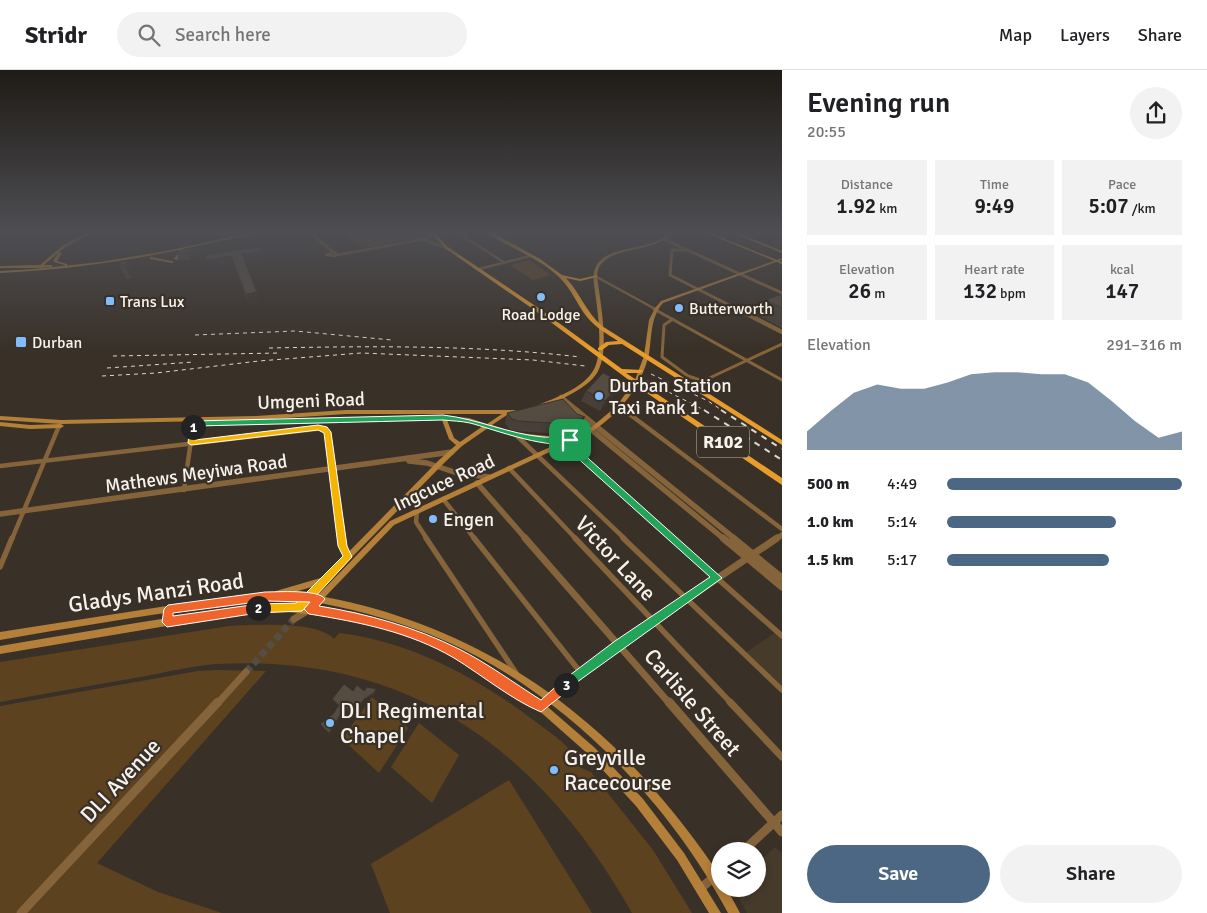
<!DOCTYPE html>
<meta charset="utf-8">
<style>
:root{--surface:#fff;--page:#f2f2f2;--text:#202124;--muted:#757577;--line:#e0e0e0;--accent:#4c6784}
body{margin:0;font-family:Signika,sans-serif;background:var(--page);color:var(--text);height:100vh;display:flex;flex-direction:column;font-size:19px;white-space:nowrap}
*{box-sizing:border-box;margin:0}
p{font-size:16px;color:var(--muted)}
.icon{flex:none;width:28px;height:28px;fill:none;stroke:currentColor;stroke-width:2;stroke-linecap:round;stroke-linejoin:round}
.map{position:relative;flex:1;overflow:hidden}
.panel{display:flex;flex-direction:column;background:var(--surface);width:425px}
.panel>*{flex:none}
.buttons{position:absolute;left:711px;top:772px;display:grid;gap:10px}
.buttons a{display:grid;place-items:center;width:55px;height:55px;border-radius:50%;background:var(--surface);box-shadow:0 2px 8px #0003;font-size:25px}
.pin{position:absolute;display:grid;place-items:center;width:42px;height:42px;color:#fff;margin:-21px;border-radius:10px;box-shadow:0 2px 8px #0006}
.km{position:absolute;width:25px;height:25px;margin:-12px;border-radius:50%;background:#222;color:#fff;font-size:14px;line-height:25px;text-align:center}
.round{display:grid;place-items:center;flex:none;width:52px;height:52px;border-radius:26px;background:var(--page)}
.head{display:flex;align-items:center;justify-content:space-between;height:85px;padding:0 25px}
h1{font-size:28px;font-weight:600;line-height:38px}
.figures{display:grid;grid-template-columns:repeat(3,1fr);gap:8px;height:85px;padding:5px 25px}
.figures div{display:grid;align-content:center;border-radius:0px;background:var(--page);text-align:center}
.figures b{font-size:21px;font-weight:600}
.figures small{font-size:14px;font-weight:400}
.figures p{font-size:14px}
.chart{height:140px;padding:10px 25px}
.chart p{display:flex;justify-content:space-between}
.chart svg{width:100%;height:90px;margin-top:5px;fill:var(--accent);opacity:.7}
.primary-button{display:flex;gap:10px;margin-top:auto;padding:10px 25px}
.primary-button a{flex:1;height:58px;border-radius:30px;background:var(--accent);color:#fff;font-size:20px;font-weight:600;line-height:58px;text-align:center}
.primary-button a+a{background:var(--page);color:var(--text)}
ul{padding:0 25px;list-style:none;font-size:16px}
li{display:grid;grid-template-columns:80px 60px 1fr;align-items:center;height:38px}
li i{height:12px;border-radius:6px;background:var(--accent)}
header{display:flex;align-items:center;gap:30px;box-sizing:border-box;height:70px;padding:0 25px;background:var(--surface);border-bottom:1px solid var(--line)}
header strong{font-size:24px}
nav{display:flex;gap:28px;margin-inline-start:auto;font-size:18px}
.search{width:350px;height:45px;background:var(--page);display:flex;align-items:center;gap:12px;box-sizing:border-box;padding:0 18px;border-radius:28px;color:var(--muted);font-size:19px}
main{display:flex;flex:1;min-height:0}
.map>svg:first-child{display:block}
.built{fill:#463a2b}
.green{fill:#5d421f}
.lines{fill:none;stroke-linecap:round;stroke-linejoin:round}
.tertiary-tunnel{stroke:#564e45;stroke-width:7;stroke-dasharray:7 4;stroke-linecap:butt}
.minor-far4{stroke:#86643b;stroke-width:2.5}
.minor-far3{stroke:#86643b;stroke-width:3}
.minor-far2{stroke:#86643b;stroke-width:4.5}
.minor-far1{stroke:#86643b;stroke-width:5.5}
.minor{stroke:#86643b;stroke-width:7}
.tertiary-far4{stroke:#86643b;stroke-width:3}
.tertiary-far3{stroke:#86643b;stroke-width:4.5}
.tertiary-far2{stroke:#86643b;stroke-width:5.5}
.tertiary-far1{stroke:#86643b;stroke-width:7}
.tertiary{stroke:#86643b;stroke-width:9}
.secondary{fill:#b47f39;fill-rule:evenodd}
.primary{fill:#d89332;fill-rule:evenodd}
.trunk{fill:#e89c2c;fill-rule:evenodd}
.rail-far1{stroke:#dcd7d0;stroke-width:1;stroke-dasharray:4 4;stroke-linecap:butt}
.rail{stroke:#dcd7d0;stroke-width:2;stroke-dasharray:6 6;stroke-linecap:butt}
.wall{fill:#484038}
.shaded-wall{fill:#3b342e}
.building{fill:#544b41;stroke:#3b342e}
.split-1{fill:#22a559;stroke:#fff}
.split-2{fill:#f5b400;stroke:#fff}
.split-3{fill:#f0652b;stroke:#fff}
.split-4{fill:#22a559;stroke:#fff}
.poi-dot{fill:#82bcfa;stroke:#393128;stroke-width:2}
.labels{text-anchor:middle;stroke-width:4.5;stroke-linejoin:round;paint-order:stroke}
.far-poi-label{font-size:16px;fill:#f7f2ec;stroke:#393128;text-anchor:start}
.shield{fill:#393128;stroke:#beb8b1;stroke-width:1}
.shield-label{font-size:18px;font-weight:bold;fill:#f7f2ec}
.poi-label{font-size:19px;fill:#f7f2ec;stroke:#393128;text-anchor:start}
.street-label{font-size:19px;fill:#f7f2ec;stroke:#393128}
.near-street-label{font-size:22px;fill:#f7f2ec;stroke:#393128}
.near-poi-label{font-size:22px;fill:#f7f2ec;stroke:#393128;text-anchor:start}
</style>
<header>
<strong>Stridr</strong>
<div class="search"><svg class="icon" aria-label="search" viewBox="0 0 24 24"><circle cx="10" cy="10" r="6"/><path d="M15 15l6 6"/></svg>Search here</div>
<nav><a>Map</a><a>Layers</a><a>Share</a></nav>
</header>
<main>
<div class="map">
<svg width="782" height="843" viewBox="0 0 782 843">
<rect width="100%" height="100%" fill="#393128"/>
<!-- built -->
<path class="built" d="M776 562 782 568V621L744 584Z
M775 777 782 783V843H747L734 819H758V793Z"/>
<!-- green -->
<path class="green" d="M341 161H424L426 163 420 168 362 178Z
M529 190 551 205 533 210 510 195Z
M229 556C253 555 318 550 334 569L339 563C410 571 480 609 536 652 548 661 565 672 574 685 576 689 577 694 581 698L591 702 653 780 692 843H632C540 680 409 583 216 594 191 596 166 602 141 607 94 615 47 623 0 632V592Z
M217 600 266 601 97 793 158 822 222 843H0V636L198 601Z
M372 627 408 658 379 703 342 669Z
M419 653 459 685 432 733 391 697Z
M509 710 592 843H390L371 794Z"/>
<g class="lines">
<!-- tertiary-tunnel -->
<path class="tertiary-tunnel" d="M246 602 294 549"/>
<!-- minor-far4 -->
<path class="minor-far4" d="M308 161 333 182
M455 161 505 193
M232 165 237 161
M424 170 447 178
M334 182 337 184 335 186 326 185Z
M337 185 420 170 429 167 432 162
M479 199 530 186
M595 206 657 240"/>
<!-- minor-far3 -->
<path class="minor-far3" d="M654 239 782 310
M673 249 664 255 662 287 688 306 703 311
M703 311 782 274
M619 336 625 341"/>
<!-- minor-far2 -->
<path class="minor-far2" d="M624 340 782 459
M516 365 625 469
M565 373 673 469
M0 396 325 358 328 362 342 469
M509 398 576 469
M184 420 194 349
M443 429 475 469
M417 441 416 452 427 469
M12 469 59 356"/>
<!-- minor-far1 -->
<path class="minor-far1" d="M342 468 348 487
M426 468 516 603
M474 468 581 603
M575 468 732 634
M623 468 782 620
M672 468 782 566
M0 497 12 468"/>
<!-- minor -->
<path class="minor" d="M730 632 782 687"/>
<!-- tertiary-far4 -->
<path class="tertiary-far4" d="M663 169 782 223
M687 180H672L670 205 739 240"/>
<!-- tertiary-far3 -->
<path class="tertiary-far3" d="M737 239 782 262
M561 327 578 341"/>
<!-- tertiary-far2 -->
<path class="tertiary-far2" d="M576 340 735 469
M577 348 724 469
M409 391 427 393 457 403 489 407
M477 413 526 469
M0 444 452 382
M776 469 782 465"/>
<!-- tertiary-far1 -->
<path class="tertiary-far1" d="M525 468 670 634
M723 468 782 517
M733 468 782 508
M294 549 307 541
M217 634 246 602
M545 634 619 575 777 468"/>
<!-- tertiary -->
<path class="tertiary" d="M669 632 782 762
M541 637 546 632
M743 781 782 745
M701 818 720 802
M21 843 218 632"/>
<!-- secondary -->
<path class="secondary" d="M90 161H94L64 178 59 182 62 183 57 191 67 194V196L54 192 53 191 58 183 44 195H52V197L40 198H0V196L40 195 62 176Z
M259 161H266L183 179 184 180 177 190H176L174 189 180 180C121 192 61 200 0 203V201L34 199 100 192 166 181Z
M670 161H674C671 164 668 167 665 169 648 181 615 178 601 194 595 202 598 211 599 220 602 242 609 284 597 303 591 312 582 318 573 323 564 328 548 337 538 337V335C555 328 583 318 593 301 604 283 598 243 595 222 594 212 591 202 598 193 610 178 638 179 655 172 661 169 665 166 670 161Z
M151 187 172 191 174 192 172 193 150 189V187Z
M782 188V190L663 233C650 248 652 266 649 284 641 319 616 348 586 365L394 455 325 527C435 548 531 598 612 675 634 696 654 719 673 742 687 759 700 777 712 794 714 798 718 803 720 807 721 811 720 815 720 819H727L740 843H728C668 730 562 621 443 570 404 553 362 541 320 533L315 538 355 542 422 563 484 593 542 632 595 678 643 729 684 783 721 843H709L677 790 636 736 588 684 536 638 478 599 418 569 355 549 288 542H258L214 548 0 584V576C61 566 121 555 181 546 218 540 258 531 296 535L300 530C269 528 239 533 209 537 139 546 69 558 0 570V562L173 535 250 525 273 523 276 521 324 507 439 390 456 375 449 369 442 350 221 355 219 354 218 353 219 352 441 346 443 345 445 346 469 348 487 354 502 344H346L256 350 61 354 0 350V346L61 350 256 346 346 340H516L518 341 519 342 518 343 508 344 507 345 492 355 516 363 569 368 593 356 612 340 621 330 635 310 644 286 649 250 655 238 661 231ZM447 350 469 352 483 356 460 372 454 368ZM488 358 516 367 563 371 390 451 317 526 315 525 443 394 462 376ZM315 516 306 524 291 523Z
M0 352 30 355 61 354 64 356 61 358 30 359 0 356Z"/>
<!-- primary -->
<path class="primary" d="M701 161H706L782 192V194Z
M728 161H733L782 181V183Z"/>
<!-- trunk -->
<path class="trunk" d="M429 161H433L448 177 537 237 622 299 642 300 643 301 640 303H626L782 408V415L641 319 533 239 446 179Z
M485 161H490L540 189 562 205 580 209 597 205V207L580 211 566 208C580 223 586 242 602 256L782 370V375L622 274 609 275 602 280H598V278L606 272 618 271C607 264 595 257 587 247 576 233 572 219 558 206 536 186 508 178 485 161Z"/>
<!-- rail-far1 -->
<path class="rail-far1" d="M195 265 295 261 392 270
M269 278C373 276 477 275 580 287
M113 286 280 283
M107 298 194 292
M651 304 708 331 723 341
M102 306 156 303 259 291 361 283 533 290 585 296
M647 311 706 341"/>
<!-- rail -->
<path class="rail" d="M704 340 782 390
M721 340 782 379"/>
</g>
<!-- wall -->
<path class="wall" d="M319 161H342L343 164 330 167 323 165Z
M778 161H782V177L770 174Z
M260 177 264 190 245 193 260 231 248 233 234 195 209 199Z
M196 179 199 186 190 190H179L177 183Z
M128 191 134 204 131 209H126L119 195Z
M782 224V258L756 244 766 230Z
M586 321 617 322 600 341 581 331Z
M507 343 580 357 561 364 516 361 509 359 505 353Z
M376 620 374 625 365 630 354 646 346 638 329 664 321 655 333 644 339 636 333 631 332 629 353 621Z"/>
<!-- shaded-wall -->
<path class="shaded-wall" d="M329 161H342L343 164 330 167Z
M196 179 199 186 190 190 188 183Z
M262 181 264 190 244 193 242 184Z
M231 186 234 195 209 199 207 190Z
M128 191 134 204 131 209 125 195Z
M257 222 260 231 248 233 246 224Z
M622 312 617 322 600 341 605 331Z
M585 347 580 357 561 364 565 354Z
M376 619V620L374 625 365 630 354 646 353 644 364 629Z
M345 637 346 638 329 664V663Z"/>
<!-- building -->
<path class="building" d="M260 177 262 181 242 184 257 222 246 224 231 186 207 190 205 185Z
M185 179H196L188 183H177Z
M123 191H128L125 195H119Z
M782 224V238L766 230Z
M603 303 622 312 605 331 586 321Z
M563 329 577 344 585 347 565 354 519 351 512 349 507 343Z
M344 614 353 621 357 615 364 621 367 617 376 619 374 623 364 629 353 644 345 637 329 663 320 654 333 644 339 635 332 629Z"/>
<!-- sky -->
<linearGradient id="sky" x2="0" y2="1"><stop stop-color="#1f1b16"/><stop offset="0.58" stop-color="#4e4e53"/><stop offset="1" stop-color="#4e4e53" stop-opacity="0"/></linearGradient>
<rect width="782" height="279" fill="url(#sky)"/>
<!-- split-1 -->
<path class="split-1" d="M443 345C478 349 509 364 543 367 553 368 567 365 574 370 558 384 490 358 470 353 461 351 452 351 443 350L197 356 193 360 190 357 194 351Z"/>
<!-- split-2 -->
<path class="split-2" d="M193 355 197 357 195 370 318 355 327 357 331 362 347 476 352 487 302 541 258 543 253 538 258 534 296 533 343 486 338 476 324 363 318 360 191 375 188 373 190 357Z"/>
<!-- split-3 -->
<path class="split-3" d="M265 522C277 522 319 519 325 529L319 536C368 544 415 557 459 579 487 593 514 613 541 630L562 611H570L571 615 570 619 541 642C512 630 482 605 454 588 410 562 359 552 309 544L304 539 310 532 265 531 173 543V546L258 534 263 538 258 543 167 557 162 552 164 539 168 535Z"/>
<!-- split-4 -->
<path class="split-4" d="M570 368 574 370 571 373 722 508 566 620 562 619V611L615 571 710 507 563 375V371Z"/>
<!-- markers -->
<g class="poi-dot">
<circle cx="541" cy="227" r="5"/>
<rect x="105" y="226" width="10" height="10" rx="2.5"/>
<circle cx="679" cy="238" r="5"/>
<rect x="15" y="266" width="12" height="12" rx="2.5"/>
<circle cx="599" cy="326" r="5"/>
<circle cx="433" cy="449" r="5"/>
<circle cx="330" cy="653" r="5"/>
<circle cx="554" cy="700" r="5"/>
</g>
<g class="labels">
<!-- far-poi labels -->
<g class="far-poi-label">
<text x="120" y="237">Trans Lux</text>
<text x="689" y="244">Butterworth</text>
<text x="541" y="250" text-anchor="middle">Road Lodge</text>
<text x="32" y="278">Durban</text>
</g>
<!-- shield labels -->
<rect class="shield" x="697" y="356.5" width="52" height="31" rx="4"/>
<g class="shield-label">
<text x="723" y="378">R102</text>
</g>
<!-- poi labels -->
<g class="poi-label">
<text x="609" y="322">Durban Station<tspan x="609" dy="22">Taxi Rank 1</tspan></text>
<text x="443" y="456">Engen</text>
</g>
<!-- street labels -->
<g class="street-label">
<text transform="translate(311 330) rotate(-2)" y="7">Umgeni Road</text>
<text transform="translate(196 403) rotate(-8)" y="7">Mathews Meyiwa Road</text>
<text transform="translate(444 412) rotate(-25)" y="7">Ingcuce Road</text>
</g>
<!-- near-street labels -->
<g class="near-street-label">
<text transform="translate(616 488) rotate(47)" y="8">Victor Lane</text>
<text transform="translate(156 522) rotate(-8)" y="8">Gladys Manzi Road</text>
<text transform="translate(693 632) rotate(49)" y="8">Carlisle Street</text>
<text transform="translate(120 710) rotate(-47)" y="8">DLI Avenue</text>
</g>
<!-- near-poi labels -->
<g class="near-poi-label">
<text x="340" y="648">DLI Regimental<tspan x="340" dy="25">Chapel</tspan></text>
<text x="564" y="695">Greyville<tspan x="564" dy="25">Racecourse</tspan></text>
</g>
</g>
</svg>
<div class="buttons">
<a><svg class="icon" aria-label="layers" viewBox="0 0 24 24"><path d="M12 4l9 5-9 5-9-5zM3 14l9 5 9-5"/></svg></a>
</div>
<div class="pin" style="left:570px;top:370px;background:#1e9e55"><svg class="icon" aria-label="arrive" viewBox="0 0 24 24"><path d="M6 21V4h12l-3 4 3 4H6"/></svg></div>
<b class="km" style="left:193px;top:357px">1</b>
<b class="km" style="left:258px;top:538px">2</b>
<b class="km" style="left:566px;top:615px">3</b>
</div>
<section class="panel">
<div class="head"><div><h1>Evening run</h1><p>20:55</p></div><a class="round"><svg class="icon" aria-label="share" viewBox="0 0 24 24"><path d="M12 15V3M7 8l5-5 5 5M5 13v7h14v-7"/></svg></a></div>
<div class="figures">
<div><p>Distance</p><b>1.92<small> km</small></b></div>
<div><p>Time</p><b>9:49</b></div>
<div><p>Pace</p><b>5:07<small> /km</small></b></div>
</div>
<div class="figures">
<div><p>Elevation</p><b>26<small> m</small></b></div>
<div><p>Heart rate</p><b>132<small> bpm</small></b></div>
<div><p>kcal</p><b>147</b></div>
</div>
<div class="chart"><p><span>Elevation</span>291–316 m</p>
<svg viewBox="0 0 160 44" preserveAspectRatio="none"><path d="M0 44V35L10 25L20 16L30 12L40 14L50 14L60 11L70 7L80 6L90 6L100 7L110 7L120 11L130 20L140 30L150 38L160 35V44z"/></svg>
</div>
<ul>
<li><b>500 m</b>4:49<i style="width:100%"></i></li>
<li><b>1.0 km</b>5:14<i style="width:72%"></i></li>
<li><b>1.5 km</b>5:17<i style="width:69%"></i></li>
</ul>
<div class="primary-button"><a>Save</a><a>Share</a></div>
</section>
</main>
